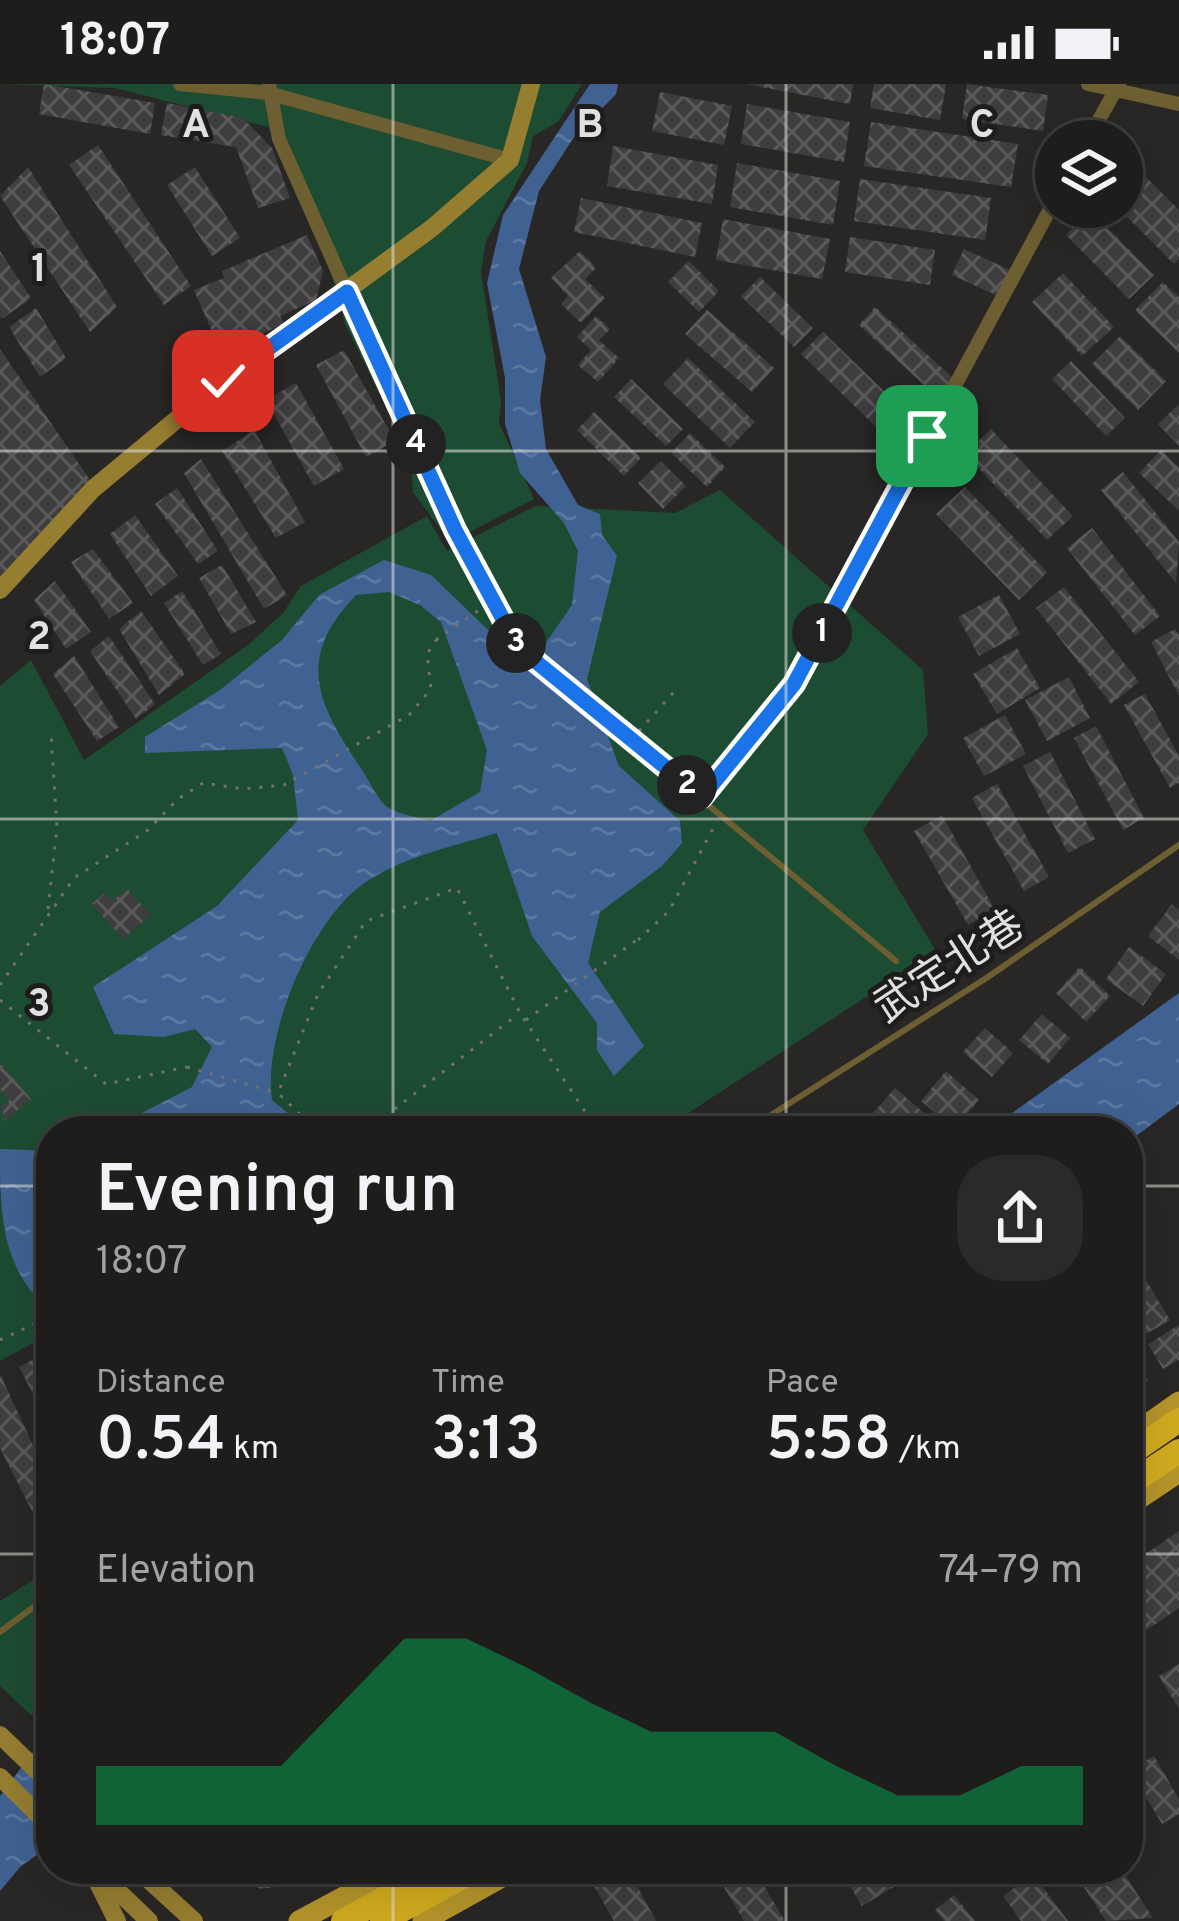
<!DOCTYPE html>
<meta charset="utf-8">
<style>
:root{--surface:#1f1d1c;--page:#2c2a29;--text:#f1f3f6;--muted:#a1a2a3;--line:#3c3b3b;--accent:#0b8043}
body{margin:0;font-family:Overpass,"Noto Sans SC",sans-serif;background:var(--page);color:var(--text);height:100vh;display:flex;flex-direction:column;font-size:45px;white-space:nowrap}
*{box-sizing:border-box;margin:0}
p{font-size:39px;color:var(--muted)}
.icon{flex:none;width:66px;height:66px;fill:none;stroke:currentColor;stroke-width:2;stroke-linecap:round;stroke-linejoin:round}
.map{position:relative;flex:1;overflow:hidden}
.drawer{position:absolute;left:36px;top:1032px;width:1107px;height:768px;display:flex;flex-direction:column;background:var(--surface);border-radius:48px;box-shadow:0 12px 48px #0002,0 0 0 3px var(--line)}
.drawer>*{flex:none}
.fabs{position:absolute;left:1035px;top:36px;display:grid;gap:24px}
.fabs a{display:grid;place-items:center;width:108px;height:108px;border-radius:50%;background:var(--surface);box-shadow:0 12px 48px #0002,0 0 0 3px var(--line);font-size:60px}
.pin{position:absolute;display:grid;place-items:center;width:102px;height:102px;color:#fff;margin:-51px;border-radius:24px;box-shadow:0 6px 18px #0006}
.km{position:absolute;width:60px;height:60px;margin:-30px;border-radius:50%;background:#222;color:#fff;font-size:33px;line-height:60px;text-align:center}
.round{display:grid;place-items:center;flex:none;width:126px;height:126px;border-radius:48px;background:var(--page)}
.head{display:flex;align-items:center;justify-content:space-between;height:204px;padding:0 60px}
h1{font-size:66px;font-weight:600;line-height:90px}
.stats{display:grid;grid-template-columns:repeat(3,1fr);gap:18px;height:204px;padding:12px 60px}
.stats div{display:grid;align-content:center}
.stats b{font-size:60px;font-weight:600}
.stats small{font-size:33px;font-weight:400}
.stats p{font-size:33px}
.chart{height:336px;padding:24px 60px}
.chart p{display:flex;justify-content:space-between}
.chart svg{width:100%;height:216px;margin-top:12px;fill:var(--accent);opacity:.7}
.status{display:flex;justify-content:space-between;align-items:center;height:84px;padding:0 60px;background:var(--surface);direction:ltr}
.status svg{height:33px;fill:currentColor}
.map>svg:first-child{display:block}
.park{fill:#1c4c31}
.water{fill:url(#water-ripples);fill-rule:evenodd}
.building{fill:url(#building-cross-hatch)}
.lines{fill:none;stroke-linecap:round;stroke-linejoin:round}
.path{stroke:#747270;stroke-width:3;stroke-dasharray:3 9;stroke-linecap:butt}
.lane{stroke:#6e5f32;stroke-width:6}
.street{stroke:#6e5f32;stroke-width:14}
.secondary{stroke:#967e31;stroke-width:18}
.primary{stroke:#b5952b;stroke-width:21}
.highway{stroke:#d1ab1f;stroke-width:24}
.path-bridge{stroke:#747270;stroke-width:3;stroke-dasharray:3 9;stroke-linecap:butt}
.route-casing{stroke:#fff;stroke-width:24}
.route{stroke:#1a73e8;stroke-width:15}
.grid{fill:none;stroke:#e3e1e0;stroke-width:3;stroke-opacity:0.55}
.labels{text-anchor:middle;stroke-width:10;stroke-linejoin:round;paint-order:stroke}
.street-label{font-size:42px;fill:#e3e1e0;stroke:#1f1d1c}
.grid-label{font-size:39px;text-anchor:middle;font-weight:bold;fill:#e3e1e0;stroke:#1f1d1c;stroke-width:10;stroke-linejoin:round;paint-order:stroke}
</style>
<div class="status"><b>18:07</b><svg viewBox="0 0 49 12"><path d="M0 12V9h3v3zM5 12V6h3v6zM10 12V3h3v9zM15 12V0h3v12zM26 1h20v11H26zM47 4h2v5h-2z"/></svg></div>
<div class="map">
<svg width="1179" height="1837" viewBox="0 0 1179 1837">
<defs>
<pattern id="water-ripples" width="26" height="14" patternUnits="userSpaceOnUse" patternTransform="scale(3)"><rect width="26" height="14" fill="#406292"/><path d="M2 4q2-2 4 0t4 0M15 11q2-2 4 0t4 0" fill="none" stroke="#5b78a1"/></pattern>
<pattern id="building-cross-hatch" width="8" height="8" patternUnits="userSpaceOnUse" patternTransform="scale(3)"><rect width="8" height="8" fill="#3f3d3f"/><path d="M0 0l8 8M0 8l8-8" fill="none" stroke="#5b595a"/></pattern>
</defs>
<rect width="100%" height="100%" fill="#292725"/>
<!-- park -->
<path class="park" d="M4 0H582L558 38 533 52 527 79 486 157 481 188 501 317 499 339 534 415 450 458 413 408 411 373 345 240 329 182 268 43 115 4Z
M720 406 923 586 928 650 863 746 936 867 661 1047H51V1249L0 1277V602L31 576 84 676 248 561 283 529 301 502 427 432 447 467 535 422 675 429Z
M51 1485V1620L31 1631 0 1602V1517Z"/>
<!-- water -->
<path class="water" d="M590 0H618L616 10 574 53 539 107 519 185 546 273 540 316 546 365 578 421 600 430 602 451 617 472 587 595 619 682 680 737 682 759 662 782 600 828 588 879 644 962 614 992 597 966V939L532 852 497 749C451 763 391 775 353 808 306 850 263 955 272 1016L309 1047H120L132 1034 192 1003 212 963 195 945 164 953 114 950 93 903 217 822 298 736 293 691 282 664 145 669V653L220 606 282 556 319 511 384 476 431 491 513 570 543 563 572 521 578 467 564 439 520 389 505 340V294L487 199 503 131ZM389 508 420 521 441 538 487 666 480 708 430 737C417 733 396 730 386 722 376 713 368 694 360 683 317 619 295 574 356 511Z
M1179 909V1020L1128 1058V1047H987Z
M0 1065 51 1067V1219L45 1221C0 1183 0 1121 0 1065Z
M51 1644V1761L21 1782 0 1807V1712Z"/>
<!-- building -->
<path class="building" d="M44 0 155 19 150 50 39 30Z
M747 0H853L850 20Z
M874 0H946L940 36 870 24Z
M967 0 1048 11 1043 47 962 35Z
M660 8 732 22 724 61 652 47Z
M167 19 243 34 272 64 290 114 258 124 236 63 161 51Z
M747 20 850 38 844 78 741 60Z
M871 38 1018 60 1011 103 864 82Z
M98 61 191 202 164 221 69 81Z
M613 62 718 81 712 120 607 102Z
M737 79 840 97 833 141 730 123Z
M28 83 117 223 90 248 0 112Z
M195 83 240 154 212 172 167 101Z
M1143 90 1179 126V175L1174 180 1117 123Z
M860 95 991 114 985 156 854 137Z
M581 114 702 139 695 173 574 148Z
M1091 127 1154 191 1129 215 1066 151Z
M723 135 830 155 822 195 716 176Z
M307 151 323 187 316 216 280 232 284 240 221 268 194 206 224 194 222 187Z
M850 153 935 166 930 201 845 188Z
M964 165 1010 186 998 212 952 191Z
M0 167 31 214 2 235 0 232Z
M580 167 596 184 585 195 605 214 581 239 561 220 568 212 551 194Z
M689 177 719 207 699 228 668 198Z
M1063 189 1114 243 1082 272 1032 218Z
M760 193 813 244 794 263 741 212Z
M1163 198 1179 213V269L1135 226Z
M875 223 953 294 937 313 859 241Z
M36 224 66 274 40 293 9 243Z
M707 226 774 284 752 308 685 250Z
M596 232 610 245 599 256 619 274 598 298 578 281 591 266 577 253Z
M823 248 922 344 900 366 801 270Z
M1120 252 1166 297 1138 326 1092 280Z
M0 265 90 396 0 493Z
M344 266 395 357 366 373 316 281Z
M688 274 755 338 730 364 663 300Z
M1071 277 1125 334 1106 352 1052 295Z
M631 295 683 345 666 362 614 313Z
M296 299 344 385 314 402 266 316Z
M1179 320V362L1158 340Z
M594 328 641 374 624 392 577 346Z
M991 345 1073 432 1047 456 965 370Z
M254 346 305 438 276 454 222 367Z
M690 349 725 383 707 403 671 369Z
M1161 366 1179 384V427L1139 389Z
M201 375 287 511 264 525 184 389Z
M661 377 686 402 663 425 638 399Z
M1123 388 1179 458 1176 499 1101 406Z
M965 403 1047 488 1019 516 936 430Z
M177 404 218 467 198 480 155 420Z
M135 431 178 492 151 512 110 450Z
M1092 444 1160 532 1135 551 1067 464Z
M93 465 133 519 109 535 71 478Z
M222 481 256 538 231 550 199 494Z
M55 497 91 548 66 565 34 516Z
M1064 503 1139 598 1111 620 1036 524Z
M182 507 221 570 203 581 164 519Z
M999 511 1020 550 979 572 958 533Z
M141 527 185 590 159 611 119 545Z
M1175 545 1179 551V612L1151 558Z
M109 552 155 620 136 635 90 567Z
M1017 564 1040 604 997 630 973 590Z
M74 572 119 643 97 657 53 590Z
M1069 593 1090 634 1047 657 1025 616Z
M1145 610 1179 672V699L1170 704 1124 621Z
M1005 631 1026 670 984 692 963 654Z
M1096 642 1144 734 1123 746 1074 654Z
M1050 668 1095 755 1068 769 1023 682Z
M997 700 1049 793 1024 807 972 714Z
M942 731 995 826 968 841 914 747Z
M127 805 151 831 123 855 92 820 104 809 112 817Z
M1172 820 1179 826V876L1148 852Z
M1129 863 1166 890 1143 922 1106 895Z
M1080 883 1110 912 1086 938 1056 909Z
M1042 930 1070 954 1048 980 1019 956Z
M985 944 1013 969 992 993 963 968Z
M0 979 31 1015 5 1037 0 1018 3 1021 10 1016 0 1005Z
M946 987 979 1016 954 1045 921 1017Z
M895 1004 924 1029 909 1047H894L873 1029Z
M1128 1166 1170 1236 1141 1253 1128 1232Z
M1179 1241V1276L1163 1285 1148 1260Z
M1128 1264 1148 1296 1128 1309Z
M46 1268 51 1277V1345L19 1283Z
M0 1290 51 1400V1420L32 1427 0 1364Z
M1179 1447V1524L1128 1559V1482Z
M1179 1580V1625L1159 1592Z
M1154 1672 1179 1715V1730L1162 1740 1130 1686Z
M214 1785H331L290 1801 261 1805Z
M608 1785H628L656 1837H614L590 1795Z
M713 1785 756 1788 785 1837H744Z
M840 1785H887L897 1801 862 1822Z
M1072 1785H1121L1153 1834 1106 1837Z
M1033 1790 1068 1837H1021L1003 1812Z
M954 1811 975 1837H944L935 1826Z"/>
<g class="lines">
<!-- path -->
<path class="path" d="M639 647 674 608
M48 825 57 744 51 649
M638 856 669 827 716 739
M0 901 74 794 148 746 178 715 203 699 243 705 284 701 409 631 431 605 427 570 436 556
M0 916 106 1000 187 983
M526 936 638 855
M317 1047 278 1009 318 910 366 837 457 804 520 929 598 1047
M366 1047 517 931
M0 1256 51 1232"/>
<!-- lane -->
<path class="lane" d="M349 211 455 446 518 563 896 877
M702 713 793 600 845 505
M746 1047 988 893 1179 761
M0 1548 51 1510"/>
<!-- street -->
<path class="street" d="M180 0 268 9 510 76
M1088 0 1179 20
M269 1 279 55 347 208
M1087 57 1119 0
M847 502 1056 114"/>
<!-- secondary -->
<path class="secondary" d="M0 506 93 405 223 297 432 144 510 76 531 0
M0 1651 51 1700
M0 1693 51 1743
M95 1785 149 1837
M137 1785 194 1837
M96 1795 117 1837"/>
<!-- primary -->
<path class="primary" d="M1128 1354 1179 1318
M1128 1422 1179 1388
M299 1837 396 1785
M423 1837 516 1785"/>
<!-- highway -->
<path class="highway" d="M1128 1371 1179 1336
M1128 1401 1179 1367
M343 1837 438 1785
M382 1837 477 1785"/>
<!-- path-bridge -->
<path class="path-bridge" d="M436 556 478 527
M187 983 278 1009"/>
</g>
<g class="lines">
<defs>
<path id="route" d="M223 297 347 208 455 446 518 563 702 713 794 600 927 352"/>
</defs>
<!-- route casing -->
<use href="#route" class="route-casing"/>
<!-- route -->
<use href="#route" class="route"/>
</g>
<!-- grid -->
<path class="grid" d="M393 0V1047M786 0V1047M0 367H1179M0 735H1179M0 1102H51M1128 1102H1179M0 1470H51M1128 1470H1179M393 1785V1837M786 1785V1837"/>
<g class="labels">
<!-- street labels -->
<g class="street-label">
<text transform="translate(948 881) rotate(-33)" y="15">武定北巷</text>
</g>
</g>
<g class="grid-label">
<text x="196" y="53">A</text>
<text x="590" y="53">B</text>
<text x="982" y="53">C</text>
<text x="39" y="197">1</text>
<text x="39" y="565">2</text>
<text x="39" y="932">3</text>
</g>
</svg>
<div class="fabs">
<a><svg class="icon" aria-label="layers" viewBox="0 0 24 24"><path d="M12 4l9 5-9 5-9-5zM3 14l9 5 9-5"/></svg></a>
</div>
<div class="pin" style="left:927px;top:352px;background:#1e9e55"><svg class="icon" aria-label="arrive" viewBox="0 0 24 24"><path d="M6 21V4h12l-3 4 3 4H6"/></svg></div>
<div class="pin" style="left:223px;top:297px;background:#d93025"><svg class="icon" aria-label="check" viewBox="0 0 24 24"><path d="M5 12l5 5 9-10"/></svg></div>
<b class="km" style="left:822px;top:549px">1</b>
<b class="km" style="left:687px;top:701px">2</b>
<b class="km" style="left:516px;top:559px">3</b>
<b class="km" style="left:416px;top:360px">4</b>
<section class="drawer">
<div class="head"><div><h1>Evening run</h1><p>18:07</p></div><a class="round"><svg class="icon" aria-label="share" viewBox="0 0 24 24"><path d="M12 15V3M7 8l5-5 5 5M5 13v7h14v-7"/></svg></a></div>
<div class="stats">
<div><p>Distance</p><b>0.54<small> km</small></b></div>
<div><p>Time</p><b>3:13</b></div>
<div><p>Pace</p><b>5:58<small> /km</small></b></div>
</div>
<div class="chart"><p><span>Elevation</span>74–79 m</p>
<svg viewBox="0 0 160 44" preserveAspectRatio="none"><path d="M0 44V32L10 32L20 32L30 32L40 19L50 6L60 6L70 12L80 19L90 25L100 25L110 25L120 32L130 38L140 38L150 32L160 32V44z"/></svg>
</div>
</section>
</div>
